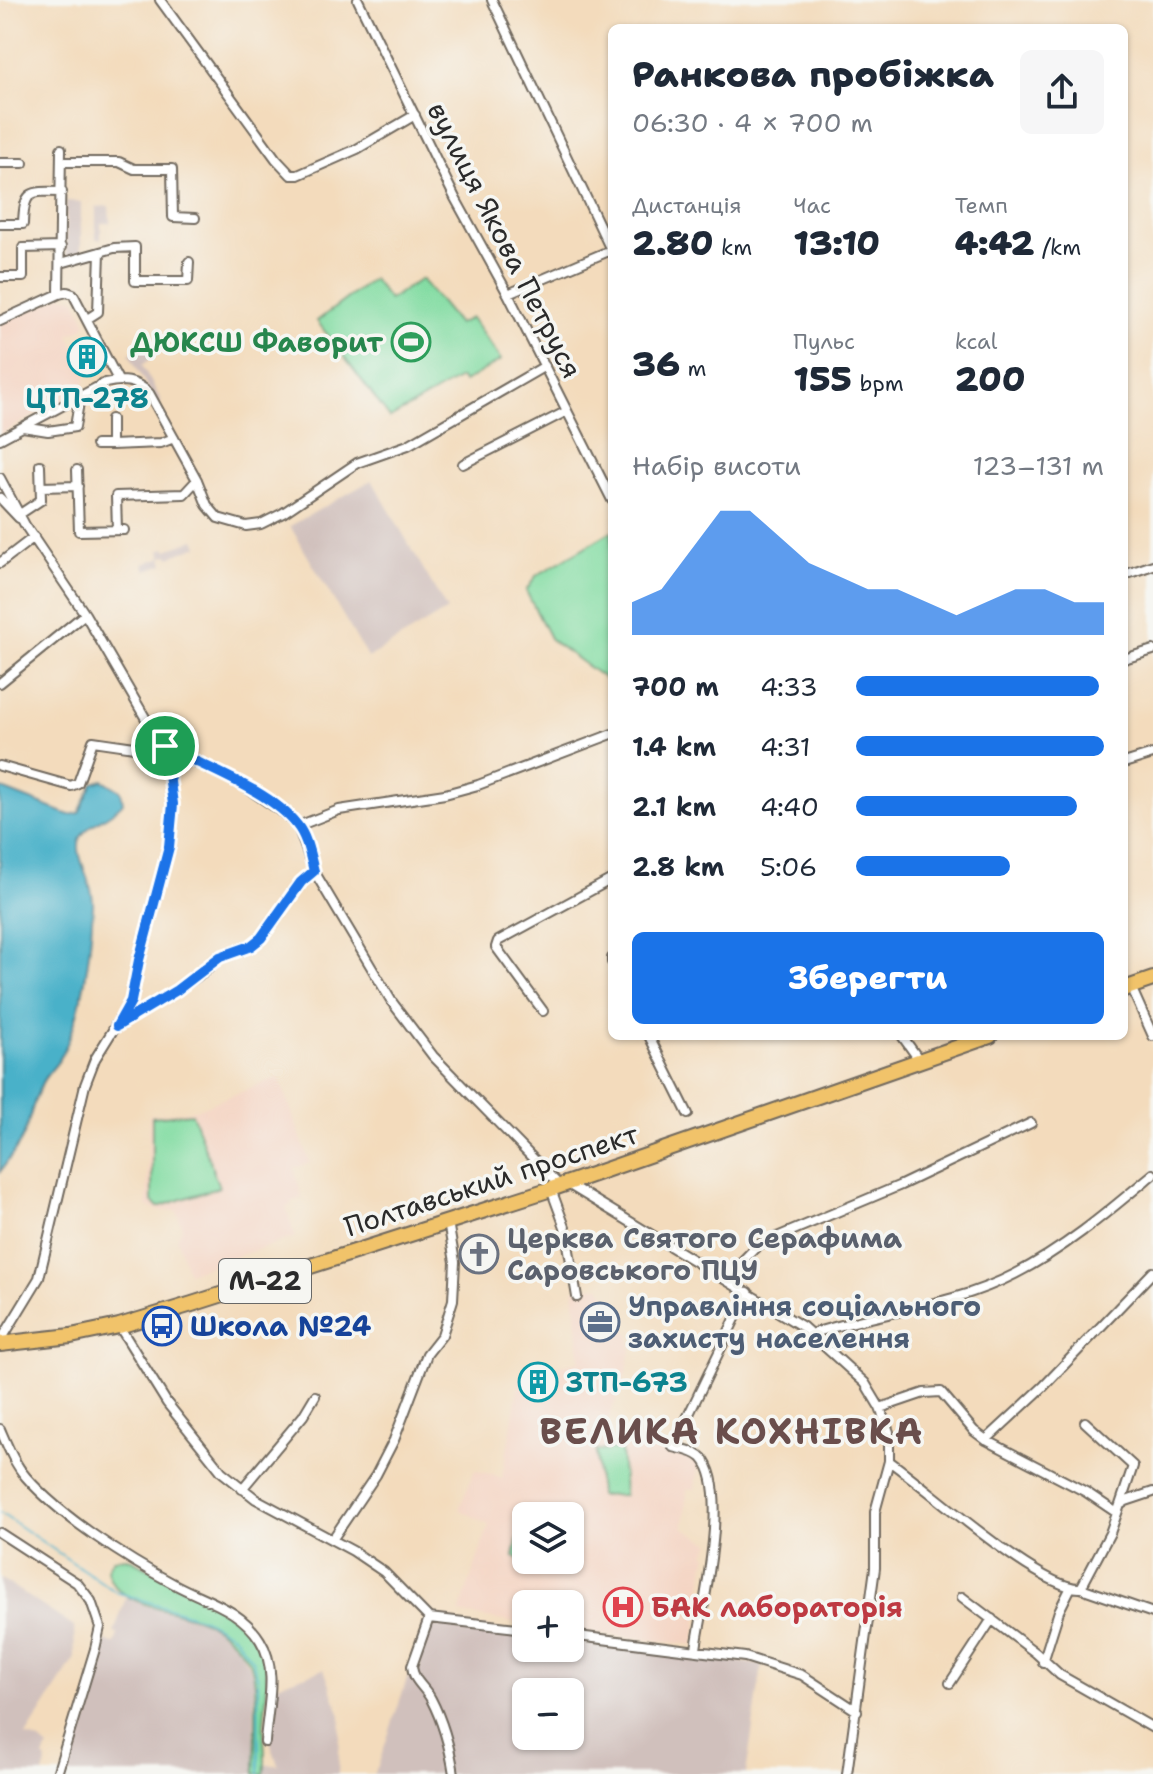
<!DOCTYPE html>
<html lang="uk">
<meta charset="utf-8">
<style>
:root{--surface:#fff;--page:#f6f6f7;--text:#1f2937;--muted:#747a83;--accent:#1a73e8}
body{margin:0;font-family:"Shantell Sans",sans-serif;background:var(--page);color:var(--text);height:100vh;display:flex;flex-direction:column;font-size:30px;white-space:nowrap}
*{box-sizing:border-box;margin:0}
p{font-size:26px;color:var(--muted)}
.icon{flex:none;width:44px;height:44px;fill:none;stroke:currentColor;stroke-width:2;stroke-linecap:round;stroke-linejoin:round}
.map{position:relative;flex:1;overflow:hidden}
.side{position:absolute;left:608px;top:24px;width:520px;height:1016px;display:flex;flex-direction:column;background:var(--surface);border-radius:12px;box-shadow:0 2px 6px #0004}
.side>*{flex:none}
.tools{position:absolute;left:512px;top:1502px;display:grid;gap:16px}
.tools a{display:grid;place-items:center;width:72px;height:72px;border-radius:12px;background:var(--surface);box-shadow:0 2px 6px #0004;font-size:40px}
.pin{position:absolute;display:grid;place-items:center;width:68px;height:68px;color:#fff;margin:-34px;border:4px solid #fff;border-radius:50%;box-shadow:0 2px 8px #0007}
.round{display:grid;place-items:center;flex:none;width:84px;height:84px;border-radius:12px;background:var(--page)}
.overview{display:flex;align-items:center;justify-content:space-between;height:136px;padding:0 24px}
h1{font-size:36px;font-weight:800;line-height:60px}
.figures{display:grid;grid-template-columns:repeat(3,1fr);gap:12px;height:136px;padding:8px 24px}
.figures div{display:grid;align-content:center}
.figures b{font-size:34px;font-weight:800}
.figures small{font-size:22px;font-weight:400}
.figures p{font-size:22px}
.chart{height:224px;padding:16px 24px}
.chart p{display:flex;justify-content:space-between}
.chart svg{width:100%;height:144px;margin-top:8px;fill:var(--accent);opacity:.7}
.action{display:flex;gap:16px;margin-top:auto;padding:16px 24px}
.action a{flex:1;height:92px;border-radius:12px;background:var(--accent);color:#fff;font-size:32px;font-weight:800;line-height:92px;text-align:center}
ul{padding:0 24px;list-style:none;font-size:26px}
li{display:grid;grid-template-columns:128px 96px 1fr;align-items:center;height:60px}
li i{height:20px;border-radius:10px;background:var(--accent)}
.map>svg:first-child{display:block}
.built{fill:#f4d3c1;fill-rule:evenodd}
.industrial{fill:#d0c0bc;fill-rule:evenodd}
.green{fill:#82dca2;stroke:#568466;stroke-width:2}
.water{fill:#4ab1c9;stroke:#3a6e7a;stroke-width:2}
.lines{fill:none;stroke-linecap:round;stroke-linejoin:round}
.stream{stroke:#4ab1c9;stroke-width:2}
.street-casing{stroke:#71695e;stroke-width:12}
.highway-casing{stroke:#71695e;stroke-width:18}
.street{stroke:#fff;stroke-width:8}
.highway{stroke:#f1c36a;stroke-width:14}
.route-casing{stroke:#fff;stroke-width:16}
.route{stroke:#1a73e8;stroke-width:10}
.labels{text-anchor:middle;stroke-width:7;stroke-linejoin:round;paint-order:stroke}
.shield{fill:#f6f6f2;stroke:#686867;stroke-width:2}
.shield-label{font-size:26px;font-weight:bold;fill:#2b2b2b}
.street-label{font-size:28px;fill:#2b2b2b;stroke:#f6f6f2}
.leisure-label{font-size:28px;font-weight:bold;fill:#27864d;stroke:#f6f6f2;text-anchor:end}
.culture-label{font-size:28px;font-weight:bold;fill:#0d838f;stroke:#f6f6f2}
.worship-label{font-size:28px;font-weight:bold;fill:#5b616d;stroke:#f6f6f2;text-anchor:start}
.service-label{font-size:28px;font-weight:bold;fill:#4e5e75;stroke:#f6f6f2;text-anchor:start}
.transit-label{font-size:28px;font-weight:bold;fill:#164399;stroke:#f6f6f2;text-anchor:start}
.health-label{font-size:28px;font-weight:bold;fill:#be3a42;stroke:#f6f6f2;text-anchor:start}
.district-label{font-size:36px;font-weight:bold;letter-spacing:2px;fill:#6a4e4c;stroke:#f6f6f2}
</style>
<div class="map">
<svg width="1153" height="1774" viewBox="0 0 1153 1774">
<rect width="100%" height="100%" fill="#f6f6f2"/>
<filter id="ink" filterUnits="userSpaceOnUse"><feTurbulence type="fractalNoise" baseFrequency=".0125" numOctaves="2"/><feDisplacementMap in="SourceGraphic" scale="16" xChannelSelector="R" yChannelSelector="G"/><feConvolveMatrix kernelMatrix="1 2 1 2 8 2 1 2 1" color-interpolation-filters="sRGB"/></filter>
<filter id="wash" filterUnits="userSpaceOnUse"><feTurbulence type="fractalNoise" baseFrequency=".006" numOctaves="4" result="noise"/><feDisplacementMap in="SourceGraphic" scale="32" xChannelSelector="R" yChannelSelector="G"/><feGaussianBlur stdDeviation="1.8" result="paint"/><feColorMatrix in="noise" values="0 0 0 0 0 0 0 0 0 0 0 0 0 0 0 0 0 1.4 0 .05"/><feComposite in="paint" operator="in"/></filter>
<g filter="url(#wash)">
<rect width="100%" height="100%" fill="#f3dbbc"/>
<!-- built -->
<path class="built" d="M62 296 75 298 87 323 85 327 69 335 86 374 84 389 0 434V324Z
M279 1077 310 1163 294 1168 302 1198 291 1202V1205L286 1207 295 1237 188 1273 177 1239 182 1228 177 1211H159L147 1206 149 1115 195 1110Z
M600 1286 630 1336 631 1350 627 1371 601 1439 645 1445 699 1461 695 1489H687L684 1528 711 1543 705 1553 708 1555 705 1562 694 1645 570 1630V1604H526V1625L459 1613 489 1525 459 1509 475 1470 502 1478 521 1372 580 1361 574 1289ZM526 1516H570V1560H568L566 1568 514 1557 520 1532 526 1533Z"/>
<!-- industrial -->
<path class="industrial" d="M66 201 81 202V256H66Z
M109 206 110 223H101V239H96V207Z
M144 345 151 359 142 365 162 402 157 405 129 354Z
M372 480 447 610 368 658 290 526Z
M195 539 198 546 170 557 168 555 162 557 164 564 146 570 144 564 162 557 160 550 165 548 167 550Z
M0 1578 74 1627 75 1658 26 1736 40 1741 48 1748 44 1757 47 1760 43 1774H0Z
M126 1597 211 1624 238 1647 254 1676 255 1774H66L80 1720 88 1721 90 1711 85 1706 105 1641 115 1644 118 1634 114 1633Z
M448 1623 526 1633V1648H570V1639L762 1665 746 1774H373L378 1766 408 1676H413L420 1668 419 1658 430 1629ZM526 1692H570V1736H526Z
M324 1669 341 1716 338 1774H264L266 1765H278L270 1741 274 1686Z"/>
<!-- green -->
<path class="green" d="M373 279 389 300 421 279 458 324 471 318 501 360 464 382 460 378 390 418 317 321Z
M612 531V678L608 681 551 640 526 591 536 576Z
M192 1113 219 1187 158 1207 152 1201V1117Z
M621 1449 624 1495 599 1496 596 1451Z
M519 1532 526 1533V1560L514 1557Z
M128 1558C165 1578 254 1616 264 1658 270 1679 265 1703 264 1725 263 1741 267 1759 264 1774H255C255 1751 259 1687 252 1669 245 1651 227 1633 210 1624 180 1607 114 1610 107 1569L113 1559Z"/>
<!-- water -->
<path class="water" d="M103 780 121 791 123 803C112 817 88 823 81 837 72 855 95 883 93 907 90 957 84 1009 62 1055 57 1066 46 1073 41 1085 33 1101 30 1120 23 1137 17 1150 8 1160 0 1172V788L69 815 79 813 93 783Z"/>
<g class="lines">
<!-- stream -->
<path class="stream" d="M0 1513 116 1592 204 1619 234 1636 252 1660 258 1679 259 1774"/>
</g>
</g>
<g filter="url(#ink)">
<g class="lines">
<defs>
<path id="street" d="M160 0 276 159 291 175H298L357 149 415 115
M358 0 455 198 508 294 612 500
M492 0 612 252
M61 162H119L134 169H172L173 217 195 218
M0 163H23
M0 224H23C24 190 30 191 62 192
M61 263 114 248 135 247V281H188L189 262
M0 277H23V248L61 247
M59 294 61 149
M508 294 611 250
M87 319 98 312 100 252
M0 321 59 294 67 292 73 294 118 380
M111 419V445L161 443 174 438
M23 427 48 431 75 427 80 396
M0 439 105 383C122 379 136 380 149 393L197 480 207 505 218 518 246 526 261 524 283 513 357 463 408 445 545 366
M96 445H111
M463 464 567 411
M77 470 79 531 124 530
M0 478 25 525 85 614 157 738 179 754 241 784 287 815 298 826 314 871 392 1002 433 1056 560 1186
M41 487 78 486
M0 498 19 518
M20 514 41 500 40 465
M117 530 116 496 184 494 197 480
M0 563 34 537
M1124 575 1153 565
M1124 659 1153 650
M0 683 85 614
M1124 763 1153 754
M0 766 71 786 78 783 93 741 141 748 165 746 173 804 169 847 139 960 131 1001 95 1059 85 1085 39 1278 0 1342
M298 826 339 810 445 794 478 785 612 734
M612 958V962
M1131 987 1153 1036
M543 1011 496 947 498 941 612 879
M118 1026 177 990 201 974 220 957 251 946 261 938 301 882 314 871
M649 1036 688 1114
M902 1036 920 1061
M568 1184 803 1327 865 1383 880 1408 889 1432V1461L875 1512V1568L847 1774
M551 1189 565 1227 577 1297
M725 1279 758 1245 901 1185 1031 1123
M119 1326 167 1403 222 1472 256 1499 353 1551 384 1572 429 1618
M811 1334C877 1312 952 1307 1015 1274 1066 1248 1110 1210 1153 1174
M880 1408 924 1393 941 1392 974 1431 986 1440 1086 1492 1117 1513
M1085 1422 1133 1466 1120 1505
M0 1429C7 1445 14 1463 26 1477 61 1517 127 1559 174 1584 205 1601 240 1608 260 1640 279 1670 267 1709 265 1742
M986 1440 1043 1387 1153 1272
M889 1461C927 1487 1041 1591 1081 1588L1153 1613
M242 1489 303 1416 315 1396
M0 1533 77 1583 91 1601 100 1627 95 1649 57 1774
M332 1540 376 1475 394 1440 427 1354 442 1335 453 1300 455 1262 448 1222
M1081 1588 1110 1533 1120 1505 1126 1501 1153 1492
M962 1597 1036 1653 1060 1675 1153 1728
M429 1618 412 1666C413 1681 425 1687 431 1699 443 1722 450 1748 454 1774
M429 1618 526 1629
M570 1635 745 1657 802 1675 857 1711
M696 1649C702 1607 731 1490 702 1458 695 1451 682 1449 673 1447L748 1292
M1043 1662 1059 1611 1070 1589
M950 1683 992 1619"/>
<path id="highway" d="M1124 989 1153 979
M0 1344 71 1336 119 1326 192 1304 551 1189 990 1036"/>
</defs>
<!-- street casing -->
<use href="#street" class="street-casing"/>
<!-- highway casing -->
<use href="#highway" class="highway-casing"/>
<!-- street -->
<use href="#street" class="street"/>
<!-- highway -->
<use href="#highway" class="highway"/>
</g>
</g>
<g class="lines" filter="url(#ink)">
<defs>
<path id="route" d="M165 746C203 767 270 790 297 825 307 837 310 856 314 871L301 882 261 938 251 946 220 957 177 990 117 1026 131 1001 139 960 169 847 173 804Z"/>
</defs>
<!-- route casing -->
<use href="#route" class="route-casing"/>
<!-- route -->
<use href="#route" class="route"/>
</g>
<!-- icons -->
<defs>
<symbol id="stadium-ring" viewBox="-11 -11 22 22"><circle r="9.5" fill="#f6f6f2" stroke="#2e9e5b" stroke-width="1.5"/><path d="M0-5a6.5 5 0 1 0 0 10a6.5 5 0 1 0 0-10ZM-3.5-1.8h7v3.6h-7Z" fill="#2e9e5b"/></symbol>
<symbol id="building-ring" viewBox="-11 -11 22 22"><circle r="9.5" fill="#f6f6f2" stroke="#0f9aa8" stroke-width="1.5"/><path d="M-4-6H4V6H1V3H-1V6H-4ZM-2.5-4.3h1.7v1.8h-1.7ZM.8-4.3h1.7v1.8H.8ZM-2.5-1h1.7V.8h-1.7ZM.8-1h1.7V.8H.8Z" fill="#0f9aa8"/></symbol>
<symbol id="church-ring" viewBox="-11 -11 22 22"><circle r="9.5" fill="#f6f6f2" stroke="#6b7280" stroke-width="1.5"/><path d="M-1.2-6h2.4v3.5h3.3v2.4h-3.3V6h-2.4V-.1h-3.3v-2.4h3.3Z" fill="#6b7280"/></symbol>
<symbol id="office-ring" viewBox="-11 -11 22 22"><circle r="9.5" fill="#f6f6f2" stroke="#5c6f8a" stroke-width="1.5"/><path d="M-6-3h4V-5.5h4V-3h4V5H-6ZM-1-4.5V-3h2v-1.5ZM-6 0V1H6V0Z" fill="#5c6f8a"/></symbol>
<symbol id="bus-ring" viewBox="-11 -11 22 22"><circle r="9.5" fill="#f6f6f2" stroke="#1a4fb4" stroke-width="1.5"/><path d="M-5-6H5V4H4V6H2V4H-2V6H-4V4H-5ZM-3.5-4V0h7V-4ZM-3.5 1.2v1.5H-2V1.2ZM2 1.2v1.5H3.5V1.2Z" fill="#1a4fb4"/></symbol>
<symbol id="hospital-ring" viewBox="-11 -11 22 22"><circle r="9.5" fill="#f6f6f2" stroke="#e0444e" stroke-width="1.5"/><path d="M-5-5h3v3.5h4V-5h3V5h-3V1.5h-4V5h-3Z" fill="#e0444e"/></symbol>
</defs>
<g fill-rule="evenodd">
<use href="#stadium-ring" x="389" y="320" width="44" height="44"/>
<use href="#building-ring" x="65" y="335" width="44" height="44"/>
<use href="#church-ring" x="457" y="1232" width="44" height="44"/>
<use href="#office-ring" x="578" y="1300" width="44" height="44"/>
<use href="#bus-ring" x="140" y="1304" width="44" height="44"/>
<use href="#building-ring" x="516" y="1360" width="44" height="44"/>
<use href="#hospital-ring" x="601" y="1585" width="44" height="44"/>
</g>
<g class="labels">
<!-- shield labels -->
<rect class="shield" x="219" y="1259" width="92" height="44" rx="6"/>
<g class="shield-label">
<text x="265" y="1290">М-22</text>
</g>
<!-- street labels -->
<g class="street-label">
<text transform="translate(505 240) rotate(63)" y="10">вулиця Якова Петруся</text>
<text transform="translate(491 1180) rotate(-18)" y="10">Полтавський проспект</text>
</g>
<!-- leisure labels -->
<g class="leisure-label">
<text x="383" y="352">ДЮКСШ Фаворит</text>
</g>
<!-- culture labels -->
<g class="culture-label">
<text x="87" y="408">ЦТП-278</text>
<text x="566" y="1392" text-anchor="start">ЗТП-673</text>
</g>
<!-- worship labels -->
<g class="worship-label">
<text x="507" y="1248">Церква Святого Серафима<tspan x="507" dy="32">Саровського ПЦУ</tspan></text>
</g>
<!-- service labels -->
<g class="service-label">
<text x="628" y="1316">Управління соціального<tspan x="628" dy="32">захисту населення</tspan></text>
</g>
<!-- transit labels -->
<g class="transit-label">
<text x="190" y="1336">Школа №24</text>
</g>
<!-- health labels -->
<g class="health-label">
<text x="651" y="1617">БАК лабораторія</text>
</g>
<!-- district labels -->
<g class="district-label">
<text x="732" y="1444">ВЕЛИКА КОХНІВКА</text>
</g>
</g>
</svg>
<div class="tools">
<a><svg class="icon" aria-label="layers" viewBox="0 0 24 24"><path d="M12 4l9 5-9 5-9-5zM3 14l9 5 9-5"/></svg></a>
<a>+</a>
<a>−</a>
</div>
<div class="pin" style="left:165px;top:746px;background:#1e9e55"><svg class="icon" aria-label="arrive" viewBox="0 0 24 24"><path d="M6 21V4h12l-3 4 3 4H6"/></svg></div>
<section class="side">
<div class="overview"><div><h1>Ранкова пробіжка</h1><p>06:30 · 4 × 700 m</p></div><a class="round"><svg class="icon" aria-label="share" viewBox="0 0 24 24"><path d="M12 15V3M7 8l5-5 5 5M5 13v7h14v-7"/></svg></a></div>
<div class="figures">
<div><p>Дистанція</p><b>2.80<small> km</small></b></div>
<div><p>Час</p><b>13:10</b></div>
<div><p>Темп</p><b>4:42<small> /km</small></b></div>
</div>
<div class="figures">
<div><b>36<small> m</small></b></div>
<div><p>Пульс</p><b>155<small> bpm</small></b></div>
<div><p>kcal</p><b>200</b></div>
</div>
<div class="chart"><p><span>Набір висоти</span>123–131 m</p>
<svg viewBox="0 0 160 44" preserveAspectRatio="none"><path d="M0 44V34L10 30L20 18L30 6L40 6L50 14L60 22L70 26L80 30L90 30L100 34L110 38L120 34L130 30L140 30L150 34L160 34V44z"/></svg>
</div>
<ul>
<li><b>700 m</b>4:33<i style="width:98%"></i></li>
<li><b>1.4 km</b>4:31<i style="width:100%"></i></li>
<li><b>2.1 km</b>4:40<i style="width:89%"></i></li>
<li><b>2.8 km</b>5:06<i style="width:62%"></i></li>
</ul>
<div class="action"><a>Зберегти</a></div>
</section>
</div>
